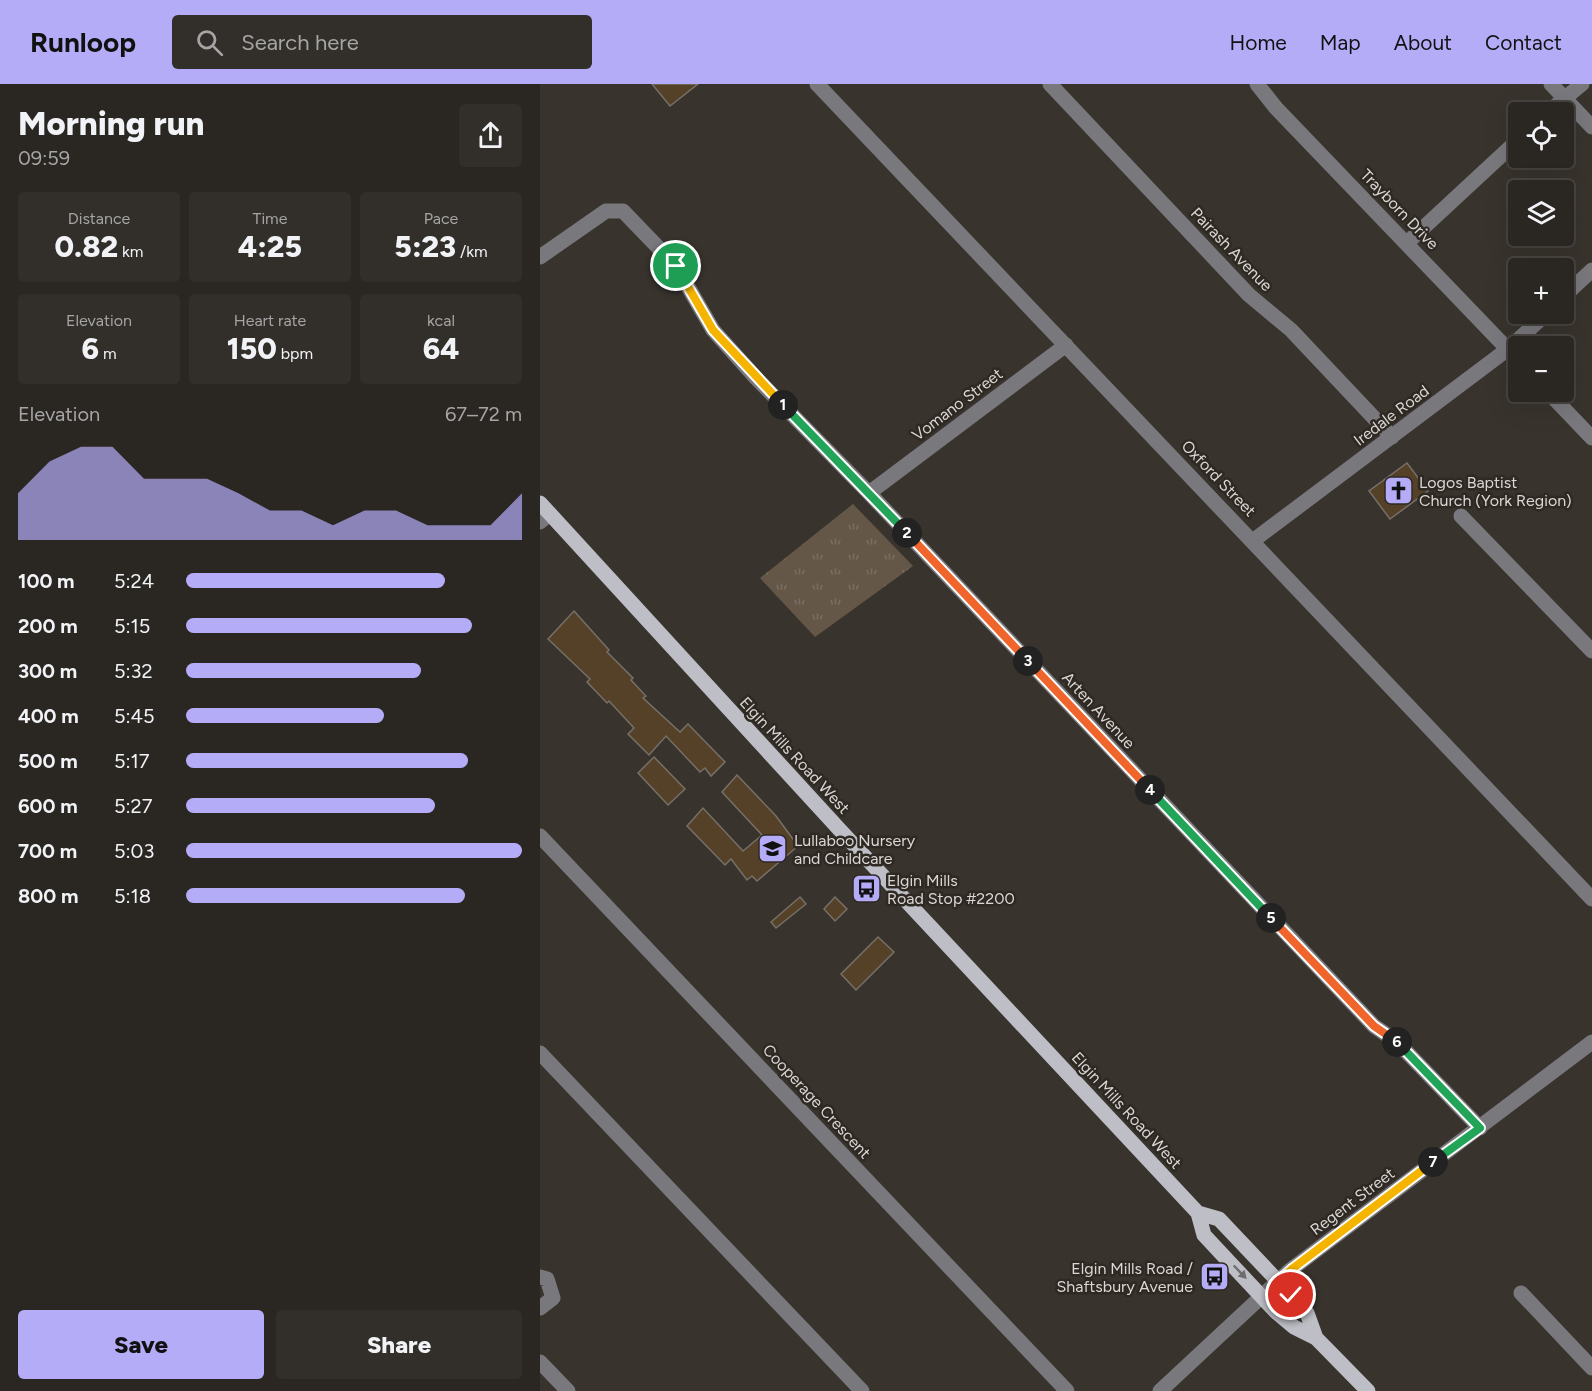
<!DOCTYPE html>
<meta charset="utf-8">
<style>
:root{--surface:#2a2622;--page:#322e2a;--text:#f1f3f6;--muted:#a5a5a5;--line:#464340;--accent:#b5acf8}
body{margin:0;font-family:Figtree,sans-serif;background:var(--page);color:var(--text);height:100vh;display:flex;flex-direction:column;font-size:22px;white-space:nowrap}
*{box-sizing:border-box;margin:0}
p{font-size:20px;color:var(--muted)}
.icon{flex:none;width:33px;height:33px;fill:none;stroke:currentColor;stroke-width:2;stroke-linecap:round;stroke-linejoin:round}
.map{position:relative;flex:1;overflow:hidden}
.details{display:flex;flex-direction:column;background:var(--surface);width:540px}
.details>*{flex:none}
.buttons{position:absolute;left:968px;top:18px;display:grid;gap:12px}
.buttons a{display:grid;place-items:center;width:66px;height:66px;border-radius:6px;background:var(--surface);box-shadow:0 6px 24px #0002,0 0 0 2px var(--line);font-size:30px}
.pin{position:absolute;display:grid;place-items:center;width:51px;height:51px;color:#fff;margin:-26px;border:3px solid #fff;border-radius:50%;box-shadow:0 2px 6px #0007}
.km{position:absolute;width:30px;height:30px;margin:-15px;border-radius:50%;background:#222;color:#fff;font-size:16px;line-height:30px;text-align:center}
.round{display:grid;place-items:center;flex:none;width:63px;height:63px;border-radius:6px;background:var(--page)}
.summary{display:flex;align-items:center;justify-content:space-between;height:102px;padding:0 18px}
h1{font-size:33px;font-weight:800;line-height:45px}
.stats{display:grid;grid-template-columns:repeat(3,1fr);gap:9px;height:102px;padding:6px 18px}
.stats div{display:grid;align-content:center;border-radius:6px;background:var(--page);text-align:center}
.stats b{font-size:30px;font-weight:800}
.stats small{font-size:16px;font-weight:400}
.stats p{font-size:16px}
.chart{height:168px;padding:12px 18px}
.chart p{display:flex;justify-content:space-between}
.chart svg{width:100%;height:108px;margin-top:6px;fill:var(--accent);opacity:.7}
.cta{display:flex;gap:12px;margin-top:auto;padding:12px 18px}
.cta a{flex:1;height:69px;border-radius:6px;background:var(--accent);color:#111;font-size:24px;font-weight:800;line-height:69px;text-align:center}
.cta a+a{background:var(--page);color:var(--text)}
ul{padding:0 18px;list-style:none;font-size:20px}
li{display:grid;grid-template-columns:96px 72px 1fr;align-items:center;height:45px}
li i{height:15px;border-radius:8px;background:var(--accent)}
header{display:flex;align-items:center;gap:36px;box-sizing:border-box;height:84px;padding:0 30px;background:var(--accent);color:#111}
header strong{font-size:28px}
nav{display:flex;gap:33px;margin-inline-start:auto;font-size:21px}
.search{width:420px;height:54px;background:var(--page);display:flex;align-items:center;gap:15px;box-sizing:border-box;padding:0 21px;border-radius:6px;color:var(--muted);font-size:22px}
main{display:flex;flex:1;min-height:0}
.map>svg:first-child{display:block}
.grass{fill:url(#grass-tufts)}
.building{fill:#554128;stroke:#767069;stroke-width:1.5}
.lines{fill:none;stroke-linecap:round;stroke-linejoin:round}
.minor{stroke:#79797d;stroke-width:15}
.major{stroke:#bebec6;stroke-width:15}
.oneway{fill:#6f6c6c}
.split-1-casing{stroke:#fff;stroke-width:12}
.split-2-casing{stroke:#fff;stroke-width:12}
.split-3-casing{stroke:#fff;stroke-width:12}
.split-4-casing{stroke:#fff;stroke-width:12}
.split-5-casing{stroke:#fff;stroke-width:12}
.split-6-casing{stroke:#fff;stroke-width:12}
.split-7-casing{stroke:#fff;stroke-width:12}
.split-8-casing{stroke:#fff;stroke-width:12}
.split-9-casing{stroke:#fff;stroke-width:12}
.split-1{stroke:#f5b400;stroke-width:8}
.split-2{stroke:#22a559;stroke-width:8}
.split-3{stroke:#f0652b;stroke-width:8}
.split-4{stroke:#f0652b;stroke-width:8}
.split-5{stroke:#22a559;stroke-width:8}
.split-6{stroke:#f0652b;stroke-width:8}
.split-7{stroke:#22a559;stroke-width:8}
.split-8{stroke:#f5b400;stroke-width:8}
.split-9{stroke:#f5b400;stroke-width:8}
.labels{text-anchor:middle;stroke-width:5;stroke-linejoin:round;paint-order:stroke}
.street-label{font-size:16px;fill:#dbd7d4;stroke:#2e2923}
.poi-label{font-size:16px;fill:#dbd7d4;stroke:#2e2923;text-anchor:start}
</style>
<header>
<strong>Runloop</strong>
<div class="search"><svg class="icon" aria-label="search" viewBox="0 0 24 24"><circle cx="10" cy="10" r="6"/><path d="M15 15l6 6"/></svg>Search here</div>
<nav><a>Home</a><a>Map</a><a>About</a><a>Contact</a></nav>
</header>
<main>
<section class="details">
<div class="summary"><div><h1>Morning run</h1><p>09:59</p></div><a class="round"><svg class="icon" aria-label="share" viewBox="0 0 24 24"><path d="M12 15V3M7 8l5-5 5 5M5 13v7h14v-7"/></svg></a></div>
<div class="stats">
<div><p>Distance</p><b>0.82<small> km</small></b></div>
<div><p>Time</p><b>4:25</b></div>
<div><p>Pace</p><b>5:23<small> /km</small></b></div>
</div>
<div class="stats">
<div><p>Elevation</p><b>6<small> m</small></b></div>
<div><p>Heart rate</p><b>150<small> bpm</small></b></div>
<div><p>kcal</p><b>64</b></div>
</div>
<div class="chart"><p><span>Elevation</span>67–72 m</p>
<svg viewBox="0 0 160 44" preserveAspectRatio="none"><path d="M0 44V25L10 12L20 6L30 6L40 19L50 19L60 19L70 25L80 32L90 32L100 38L110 32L120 32L130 38L140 38L150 38L160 25V44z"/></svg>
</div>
<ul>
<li><b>100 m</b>5:24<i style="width:77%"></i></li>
<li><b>200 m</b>5:15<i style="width:85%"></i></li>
<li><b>300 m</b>5:32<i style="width:70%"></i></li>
<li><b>400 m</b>5:45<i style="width:59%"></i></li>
<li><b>500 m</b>5:17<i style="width:84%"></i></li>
<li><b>600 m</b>5:27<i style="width:74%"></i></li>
<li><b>700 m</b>5:03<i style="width:100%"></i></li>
<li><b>800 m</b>5:18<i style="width:83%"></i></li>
</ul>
<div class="cta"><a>Save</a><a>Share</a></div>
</section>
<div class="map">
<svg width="1052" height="1307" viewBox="0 0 1052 1307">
<defs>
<pattern id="grass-tufts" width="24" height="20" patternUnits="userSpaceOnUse" patternTransform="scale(1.5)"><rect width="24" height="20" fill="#645748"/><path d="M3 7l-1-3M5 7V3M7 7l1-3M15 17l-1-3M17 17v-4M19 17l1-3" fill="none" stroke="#7a6e62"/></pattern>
</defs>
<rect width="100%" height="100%" fill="#38332d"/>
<!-- grass -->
<path class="grass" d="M313 420 373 482 275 553 220 494Z"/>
<!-- building -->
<path class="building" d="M112 0H158L130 22Z
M867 379 888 407 850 435 829 407Z
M34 527 69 566 67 568 93 594 91 596 106 612 103 614 140 648 148 640 185 678 171 692 165 684 160 688 126 652 109 671 88 650 94 644 69 617 67 619 47 598 50 595 8 555Z
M114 673 145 705 128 721 98 689Z
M197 691 236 732 258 762 217 797 212 792 207 796 191 775 185 781 147 742 163 724 203 767 222 751 182 708Z
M260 813 266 820 236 844 231 838Z
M295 813 307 825 295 837 284 825Z
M338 853 354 868 316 906 301 890Z"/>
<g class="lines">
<!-- minor -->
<path class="minor" d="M277 0 1052 815
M510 0 709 211 751 246 852 353
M717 0 736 24 978 276
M1011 0 1052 43
M1008 28 1042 0
M868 158 978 56
M0 173 66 127H83L136 182 173 246 216 294 329 409 834 942 857 958 940 1044
M1023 213 1052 186
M1008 308 1052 354
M329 409 526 261
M921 432 1052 567
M0 438 10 430
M714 456 968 265 1006 230
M0 752 527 1307
M0 969 322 1307
M0 1193 7 1195 13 1214 0 1224
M981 1209 1052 1284
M0 1278 28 1307
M620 1307 749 1187 1052 958"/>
<!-- major -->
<path class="major" d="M0 419 299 745 658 1129 664 1151 735 1227 754 1243 776 1254 828 1307
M658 1129 679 1135 751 1211 767 1229 776 1254"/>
</g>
<!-- one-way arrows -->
<defs><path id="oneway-solid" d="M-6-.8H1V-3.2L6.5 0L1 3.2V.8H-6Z" transform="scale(1.5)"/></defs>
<use class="oneway" href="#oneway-solid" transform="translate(700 1188) rotate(46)"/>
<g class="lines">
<defs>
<path id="split-1" d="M136 182 173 246 243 321"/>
<path id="split-2" d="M243 321 367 449"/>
<path id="split-3" d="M367 449 488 577"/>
<path id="split-4" d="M488 577 610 706"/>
<path id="split-5" d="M610 706 731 834"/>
<path id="split-6" d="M731 834 834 942 857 958"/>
<path id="split-7" d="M857 958 940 1044 893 1078"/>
<path id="split-8" d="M752 1185 893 1078"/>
<path id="split-9" d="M751 1211 738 1197 752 1185"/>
</defs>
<!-- split-1 casing -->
<use href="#split-1" class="split-1-casing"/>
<!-- split-2 casing -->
<use href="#split-2" class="split-2-casing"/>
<!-- split-3 casing -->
<use href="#split-3" class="split-3-casing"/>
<!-- split-4 casing -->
<use href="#split-4" class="split-4-casing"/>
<!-- split-5 casing -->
<use href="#split-5" class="split-5-casing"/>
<!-- split-6 casing -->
<use href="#split-6" class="split-6-casing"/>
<!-- split-7 casing -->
<use href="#split-7" class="split-7-casing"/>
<!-- split-8 casing -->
<use href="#split-8" class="split-8-casing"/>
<!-- split-9 casing -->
<use href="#split-9" class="split-9-casing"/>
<!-- split-1 -->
<use href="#split-1" class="split-1"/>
<!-- split-2 -->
<use href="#split-2" class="split-2"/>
<!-- split-3 -->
<use href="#split-3" class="split-3"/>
<!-- split-4 -->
<use href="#split-4" class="split-4"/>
<!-- split-5 -->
<use href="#split-5" class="split-5"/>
<!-- split-6 -->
<use href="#split-6" class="split-6"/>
<!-- split-7 -->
<use href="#split-7" class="split-7"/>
<!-- split-8 -->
<use href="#split-8" class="split-8"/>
<!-- split-9 -->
<use href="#split-9" class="split-9"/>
</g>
<!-- icons -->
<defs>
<symbol id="church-square" viewBox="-11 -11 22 22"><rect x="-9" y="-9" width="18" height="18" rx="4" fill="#b5acf8" stroke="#2e2923"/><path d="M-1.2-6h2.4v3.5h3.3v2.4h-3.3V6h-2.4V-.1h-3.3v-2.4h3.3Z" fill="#111"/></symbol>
<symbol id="school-square" viewBox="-11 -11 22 22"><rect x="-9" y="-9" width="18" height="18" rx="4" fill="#b5acf8" stroke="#2e2923"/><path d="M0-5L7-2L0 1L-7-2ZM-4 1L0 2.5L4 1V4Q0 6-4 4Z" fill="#111"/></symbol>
<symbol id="bus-square" viewBox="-11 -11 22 22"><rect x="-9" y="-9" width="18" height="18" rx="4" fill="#b5acf8" stroke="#2e2923"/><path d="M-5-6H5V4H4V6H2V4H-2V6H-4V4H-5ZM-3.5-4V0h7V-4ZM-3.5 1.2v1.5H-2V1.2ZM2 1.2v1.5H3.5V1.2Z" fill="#111"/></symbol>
</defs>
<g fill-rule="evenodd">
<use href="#church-square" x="842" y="390" width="33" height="33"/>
<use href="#school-square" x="216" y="748" width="33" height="33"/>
<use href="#bus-square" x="310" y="788" width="33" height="33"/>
<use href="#bus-square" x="658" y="1176" width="33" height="33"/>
</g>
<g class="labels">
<!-- street labels -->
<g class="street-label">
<text transform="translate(860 125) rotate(46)" y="6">Trayborn Drive</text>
<text transform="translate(692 165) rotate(46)" y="6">Pairash Avenue</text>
<text transform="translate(417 320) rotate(-37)" y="6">Vomano Street</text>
<text transform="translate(851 331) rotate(-37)" y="6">Iredale Road</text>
<text transform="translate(679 394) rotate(46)" y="6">Oxford Street</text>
<text transform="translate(559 626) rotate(47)" y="6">Arten Avenue</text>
<text transform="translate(255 671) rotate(47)" y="6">Elgin Mills Road West</text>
<text transform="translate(277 1017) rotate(47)" y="6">Cooperage Crescent</text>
<text transform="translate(587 1026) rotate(47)" y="6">Elgin Mills Road West</text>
<text transform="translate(812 1117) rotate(-37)" y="6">Regent Street</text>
</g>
<!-- poi labels -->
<g class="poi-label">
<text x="879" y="404">Logos Baptist<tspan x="879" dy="18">Church (York Region)</tspan></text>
<text x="254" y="762">Lullaboo Nursery<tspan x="254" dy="18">and Childcare</tspan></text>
<text x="347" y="802">Elgin Mills<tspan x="347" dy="18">Road Stop #2200</tspan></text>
<text x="653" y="1190" text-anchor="end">Elgin Mills Road /<tspan x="653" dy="18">Shaftsbury Avenue</tspan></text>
</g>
</g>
</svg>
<div class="buttons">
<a><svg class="icon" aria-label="locate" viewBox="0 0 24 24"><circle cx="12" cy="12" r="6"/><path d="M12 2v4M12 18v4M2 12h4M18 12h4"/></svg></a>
<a><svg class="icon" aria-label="layers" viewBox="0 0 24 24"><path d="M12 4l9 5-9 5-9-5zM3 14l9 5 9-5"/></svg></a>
<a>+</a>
<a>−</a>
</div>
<div class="pin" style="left:136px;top:182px;background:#1e9e55"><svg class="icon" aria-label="arrive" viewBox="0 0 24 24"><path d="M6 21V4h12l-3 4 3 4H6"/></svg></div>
<div class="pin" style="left:751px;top:1211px;background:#d93025"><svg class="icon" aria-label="check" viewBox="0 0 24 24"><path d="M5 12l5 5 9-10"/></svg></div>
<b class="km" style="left:243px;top:321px">1</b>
<b class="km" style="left:367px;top:449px">2</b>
<b class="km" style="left:488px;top:577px">3</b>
<b class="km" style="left:610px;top:706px">4</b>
<b class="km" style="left:731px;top:834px">5</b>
<b class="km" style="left:857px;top:958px">6</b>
<b class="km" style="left:893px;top:1078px">7</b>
</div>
</main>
